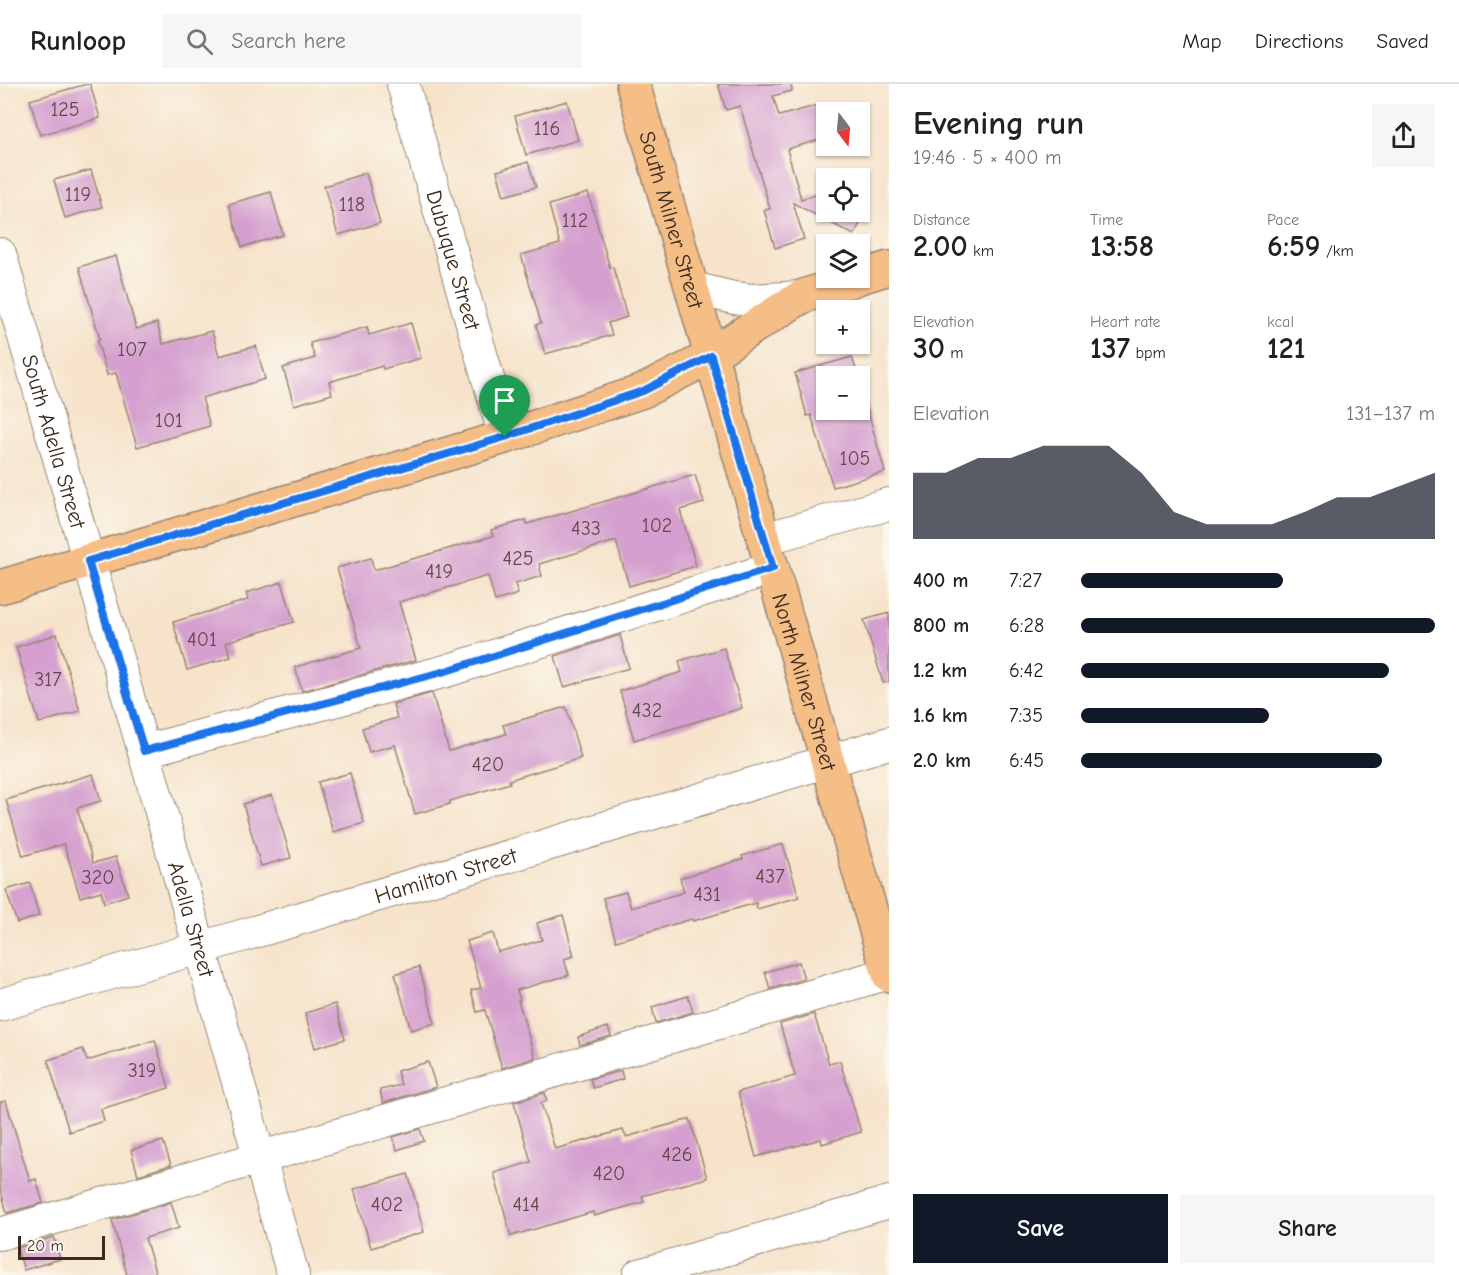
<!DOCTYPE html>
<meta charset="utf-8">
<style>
:root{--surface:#fff;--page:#f6f6f6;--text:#222;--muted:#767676;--line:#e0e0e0;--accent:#111827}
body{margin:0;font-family:"Comic Neue",sans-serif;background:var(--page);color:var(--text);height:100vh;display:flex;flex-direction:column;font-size:22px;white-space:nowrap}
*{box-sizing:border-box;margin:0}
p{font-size:20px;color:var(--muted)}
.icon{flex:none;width:33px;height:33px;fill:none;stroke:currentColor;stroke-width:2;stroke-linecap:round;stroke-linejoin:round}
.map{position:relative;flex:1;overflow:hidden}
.panel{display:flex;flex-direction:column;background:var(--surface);width:570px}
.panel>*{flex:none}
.needle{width:39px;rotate:164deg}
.fabs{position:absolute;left:816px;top:18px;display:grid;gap:12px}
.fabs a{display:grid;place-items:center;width:54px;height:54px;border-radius:0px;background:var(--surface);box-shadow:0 2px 4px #0004;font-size:30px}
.scale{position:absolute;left:18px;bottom:15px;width:87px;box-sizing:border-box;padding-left:6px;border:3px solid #3b2a1e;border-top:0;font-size:16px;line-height:21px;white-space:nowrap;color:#3b2a1e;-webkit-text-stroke:4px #fbf7ec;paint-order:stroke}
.pin{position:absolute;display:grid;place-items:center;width:51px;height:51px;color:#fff;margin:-62px -26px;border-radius:50% 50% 50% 0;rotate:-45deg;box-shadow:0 0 6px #0007}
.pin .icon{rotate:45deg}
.round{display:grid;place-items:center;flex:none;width:63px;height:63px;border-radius:0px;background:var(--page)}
.overview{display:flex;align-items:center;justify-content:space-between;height:102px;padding:0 24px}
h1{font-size:33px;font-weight:800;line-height:45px}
.metrics{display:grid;grid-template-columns:repeat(3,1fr);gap:9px;height:102px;padding:6px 24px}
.metrics div{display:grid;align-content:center}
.metrics b{font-size:30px;font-weight:800}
.metrics small{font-size:16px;font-weight:400}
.metrics p{font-size:16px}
.chart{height:168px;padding:12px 24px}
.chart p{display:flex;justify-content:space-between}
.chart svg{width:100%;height:108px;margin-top:6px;fill:var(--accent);opacity:.7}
.cta{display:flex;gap:12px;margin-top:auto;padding:12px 24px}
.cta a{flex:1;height:69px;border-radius:0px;background:var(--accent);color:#fff;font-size:24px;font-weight:800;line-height:69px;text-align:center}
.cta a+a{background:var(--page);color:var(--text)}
ul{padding:0 24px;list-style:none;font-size:20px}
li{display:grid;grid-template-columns:96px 72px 1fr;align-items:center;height:45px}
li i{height:15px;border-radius:8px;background:var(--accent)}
header{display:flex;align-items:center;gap:36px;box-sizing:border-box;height:84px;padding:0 30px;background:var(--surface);border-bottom:2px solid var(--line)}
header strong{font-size:28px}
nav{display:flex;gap:33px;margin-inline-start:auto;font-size:21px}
.search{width:420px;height:54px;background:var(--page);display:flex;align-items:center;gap:15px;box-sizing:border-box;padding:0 21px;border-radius:0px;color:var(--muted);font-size:22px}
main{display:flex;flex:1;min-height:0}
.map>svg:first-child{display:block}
.building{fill:#d5a0cf}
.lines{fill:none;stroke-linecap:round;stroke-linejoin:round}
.minor-casing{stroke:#988674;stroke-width:34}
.major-casing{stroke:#988674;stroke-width:36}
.minor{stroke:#fff;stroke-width:32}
.major{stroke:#f6be87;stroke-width:33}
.route-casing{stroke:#fff;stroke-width:12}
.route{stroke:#1a73e8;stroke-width:8}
.labels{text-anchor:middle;stroke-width:5;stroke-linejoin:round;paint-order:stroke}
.number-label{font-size:20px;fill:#62484a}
.street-label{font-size:22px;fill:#3b2a1e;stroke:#fbf7ec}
</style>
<header>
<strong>Runloop</strong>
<div class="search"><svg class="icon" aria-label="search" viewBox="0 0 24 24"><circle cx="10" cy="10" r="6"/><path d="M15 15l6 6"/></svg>Search here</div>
<nav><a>Map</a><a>Directions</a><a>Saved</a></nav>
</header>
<main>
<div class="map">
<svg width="889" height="1191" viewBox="0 0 889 1191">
<rect width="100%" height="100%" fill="#fbf7ec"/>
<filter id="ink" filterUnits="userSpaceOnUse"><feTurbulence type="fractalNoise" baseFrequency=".0167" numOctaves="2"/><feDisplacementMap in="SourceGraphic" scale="12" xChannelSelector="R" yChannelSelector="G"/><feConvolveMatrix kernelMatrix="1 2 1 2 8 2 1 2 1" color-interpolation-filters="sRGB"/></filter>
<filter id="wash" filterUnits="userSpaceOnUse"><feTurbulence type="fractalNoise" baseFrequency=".008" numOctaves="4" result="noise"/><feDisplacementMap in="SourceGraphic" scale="24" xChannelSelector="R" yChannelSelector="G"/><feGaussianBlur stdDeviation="1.35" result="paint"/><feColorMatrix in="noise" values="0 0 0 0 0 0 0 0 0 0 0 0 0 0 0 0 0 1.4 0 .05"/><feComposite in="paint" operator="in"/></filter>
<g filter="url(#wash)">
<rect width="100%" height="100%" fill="#f6e3ca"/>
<g id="blocks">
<!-- building -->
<path class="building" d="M87 0H90L100 34 40 51 30 16Z
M718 0H791L792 7 773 12 779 32 822 20 826 35V54L787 65 801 115 826 108V128H860V126L865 129 854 151 793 119 804 155 775 164 764 126 770 125 740 22 726 26Z
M567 17 578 56 526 71 515 32Z
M528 78 536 103 504 112 497 87Z
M91 86 102 123 65 134 54 96Z
M366 89 380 139 338 151 324 102Z
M271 108 283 151 242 163 229 120Z
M588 109 610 184 613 183 627 233 608 239 612 251 545 270 536 241 541 239 521 171 560 160 549 121Z
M116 172 136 245 157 239 163 260 212 247 219 272 256 262 265 295 202 314 210 342 137 363 116 289 107 291 97 256 100 255 79 183Z
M411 239 421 274 383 285 382 282 329 298 332 310 294 321 283 284 315 274 310 259 367 243 369 251Z
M852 273 858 292H826V326H860V299L885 388 833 403 811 331 807 332 795 289Z
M695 391 704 419 680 426 696 482 629 502 616 457 539 480 542 492 515 500 518 510 495 517 488 492 399 518 416 576 302 607 295 583 361 564 337 484 371 474 374 486 493 452 491 446 526 436 527 440Z
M282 498 294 538 226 558 231 573 187 586 173 538 248 516 246 509Z
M889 529V598L883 599 864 536Z
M57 550 80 627 39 639 16 563Z
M620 551 629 584 564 603 555 572Z
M724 564 742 624 634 656 620 607 682 588 679 577Z
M432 609 449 667 506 650 503 641 566 623 581 674 509 696 510 699 450 717V720L415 730 395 661 369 668 362 644 397 634 393 620Z
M350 689 364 739 333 748 318 698Z
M93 690 101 717 77 724 93 779 116 773 128 811 104 819 101 807 80 813 64 760 23 772 6 716Z
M272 711 291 774 261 782 243 720Z
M783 760 799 813 757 825 756 819 693 837 692 835 616 857 603 814 626 808 631 824 684 808 680 794 743 775 742 772Z
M30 799 39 832 17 839 6 806Z
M563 831 574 872 564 875 569 891 517 906 520 916H518L535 974 502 984 485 926 477 928 471 906 481 904 467 857 493 849 498 868 542 856 537 839Z
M799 878 804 895 770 905 765 888Z
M419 883 435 939 411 946 395 890Z
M688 912 693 928 656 939 652 923Z
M335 920 345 955 315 964 305 929Z
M814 930 829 980 840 977 861 1048 822 1060 821 1055 756 1073 738 1008 795 992 780 940Z
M608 943 611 952 580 961 578 953Z
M155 956 169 1004 101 1025 104 1037 69 1048 48 976 83 965 87 977Z
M428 978 436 1003 383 1019 380 1006 401 1001 397 987Z
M621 987 623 995 593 1004 590 995Z
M545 1009 547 1017 541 1019 555 1065 623 1046 626 1053 690 1035 707 1094 642 1112 644 1118 594 1132 593 1128 511 1152 494 1089 531 1078 514 1018Z
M6 1017 30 1097 36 1095 43 1119 7 1129 0 1103V1018Z
M420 1045 424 1057 397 1066 393 1053Z
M163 1057 171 1081 138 1091 131 1066Z
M408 1090 424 1148 371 1164 354 1105Z
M171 1118 179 1144 145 1154 156 1191H127L112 1136Z
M54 1153 60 1175 24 1186 17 1164Z"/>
</g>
</g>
<g filter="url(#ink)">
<use href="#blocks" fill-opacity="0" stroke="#988674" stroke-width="1.5"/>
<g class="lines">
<defs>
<g id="minor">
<path id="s1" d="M403 0 505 353"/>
<path id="s2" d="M0 170 138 647 293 1191"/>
<path d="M692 204 734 214 752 216 801 213"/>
<path d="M764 455 889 420"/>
<path d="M144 667 446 587 773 484"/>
<path id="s3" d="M0 921 238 853 889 659"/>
<path d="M0 1150 889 889"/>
<path d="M639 1191 889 1118"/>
</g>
<g id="major">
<path id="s4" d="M633 0 889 891"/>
<path d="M860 193 889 184"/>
<path d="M0 503 505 353 643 307 702 277 744 249 801 213 857 194"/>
</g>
</defs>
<!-- minor casing -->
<use href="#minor" class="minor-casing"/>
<!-- major casing -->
<use href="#major" class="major-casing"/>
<!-- minor -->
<use href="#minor" class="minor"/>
<!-- major -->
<use href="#major" class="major"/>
</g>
</g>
<g class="lines" filter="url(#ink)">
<defs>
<path id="route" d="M711 272 773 484 446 587 144 667 88 477 505 353 643 307Z"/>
</defs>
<!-- route casing -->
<use href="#route" class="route-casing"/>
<!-- route -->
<use href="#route" class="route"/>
</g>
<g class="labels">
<!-- number labels -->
<g class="number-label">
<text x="65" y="32">125</text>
<text x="547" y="51">116</text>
<text x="78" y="117">119</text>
<text x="352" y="127">118</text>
<text x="575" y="143">112</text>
<text x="132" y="272">107</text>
<text x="169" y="343">101</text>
<text x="855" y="381">105</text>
<text x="657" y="448">102</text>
<text x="586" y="451">433</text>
<text x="518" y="481">425</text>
<text x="439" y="494">419</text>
<text x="202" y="562">401</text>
<text x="48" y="602">317</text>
<text x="647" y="633">432</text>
<text x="488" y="687">420</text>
<text x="770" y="799">437</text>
<text x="98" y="800">320</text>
<text x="707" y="817">431</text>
<text x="142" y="993">319</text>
<text x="677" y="1077">426</text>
<text x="609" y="1096">420</text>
<text x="387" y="1127">402</text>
<text x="526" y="1127">414</text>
</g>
<!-- street labels -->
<g class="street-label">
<text dy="8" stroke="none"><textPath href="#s4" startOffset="141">South Milner Street</textPath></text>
<text dy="8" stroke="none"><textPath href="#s1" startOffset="183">Dubuque Street</textPath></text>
<text dy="8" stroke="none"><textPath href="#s2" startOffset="195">South Adella Street</textPath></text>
<text dy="8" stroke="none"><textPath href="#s4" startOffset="622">North Milner Street</textPath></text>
<text dy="8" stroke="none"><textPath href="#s3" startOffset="464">Hamilton Street</textPath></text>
<text dy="8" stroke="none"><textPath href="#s2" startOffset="692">Adella Street</textPath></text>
</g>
</g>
</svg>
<div class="fabs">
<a><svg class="needle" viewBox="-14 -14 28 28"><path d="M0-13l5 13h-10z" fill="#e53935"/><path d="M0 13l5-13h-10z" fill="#767676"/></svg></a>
<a><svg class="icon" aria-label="locate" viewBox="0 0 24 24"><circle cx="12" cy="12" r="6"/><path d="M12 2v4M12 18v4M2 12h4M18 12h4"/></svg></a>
<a><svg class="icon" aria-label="layers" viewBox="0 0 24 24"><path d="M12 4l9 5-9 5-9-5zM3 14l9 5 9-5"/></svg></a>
<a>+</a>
<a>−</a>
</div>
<div class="scale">20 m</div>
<div class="pin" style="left:505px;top:353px;background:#1e9e55"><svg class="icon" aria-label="arrive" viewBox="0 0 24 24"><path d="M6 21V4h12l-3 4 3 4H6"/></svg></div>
</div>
<section class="panel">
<div class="overview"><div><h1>Evening run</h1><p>19:46 · 5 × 400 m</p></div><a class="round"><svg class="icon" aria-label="share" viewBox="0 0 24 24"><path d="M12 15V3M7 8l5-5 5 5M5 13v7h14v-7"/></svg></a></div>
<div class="metrics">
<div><p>Distance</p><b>2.00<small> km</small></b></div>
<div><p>Time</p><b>13:58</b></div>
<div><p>Pace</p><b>6:59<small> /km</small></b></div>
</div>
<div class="metrics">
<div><p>Elevation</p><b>30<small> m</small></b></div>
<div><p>Heart rate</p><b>137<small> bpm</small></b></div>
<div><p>kcal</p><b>121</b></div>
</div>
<div class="chart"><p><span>Elevation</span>131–137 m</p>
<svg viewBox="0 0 160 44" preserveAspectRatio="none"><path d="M0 44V17L10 17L20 11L30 11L40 6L50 6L60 6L70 17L80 33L90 38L100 38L110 38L120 33L130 27L140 27L150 22L160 17V44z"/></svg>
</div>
<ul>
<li><b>400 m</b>7:27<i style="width:57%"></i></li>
<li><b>800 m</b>6:28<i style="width:100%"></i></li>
<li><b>1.2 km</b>6:42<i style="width:87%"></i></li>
<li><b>1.6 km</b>7:35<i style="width:53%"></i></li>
<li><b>2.0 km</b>6:45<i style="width:85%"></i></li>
</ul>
<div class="cta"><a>Save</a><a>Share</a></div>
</section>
</main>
